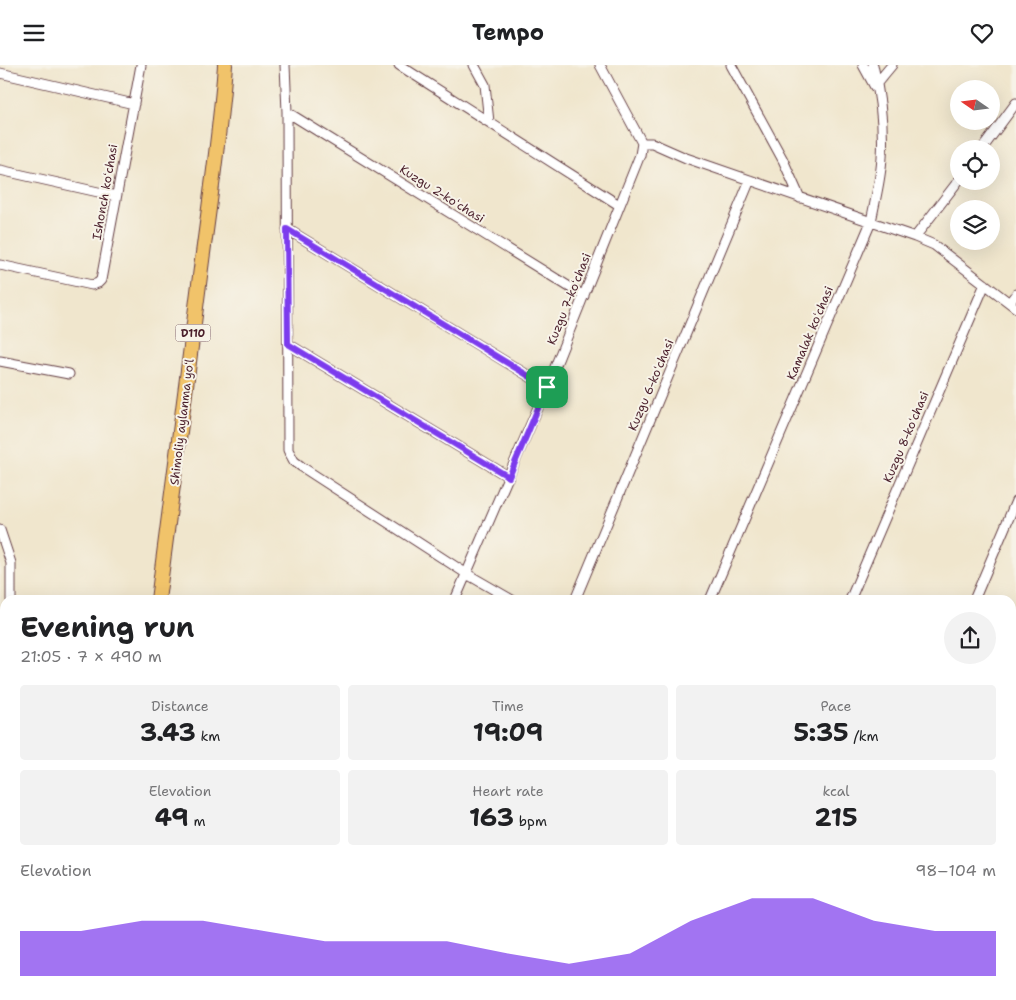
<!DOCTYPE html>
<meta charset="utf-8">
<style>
:root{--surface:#fff;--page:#f2f2f2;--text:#202124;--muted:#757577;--accent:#7c3aed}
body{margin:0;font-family:"Shantell Sans",sans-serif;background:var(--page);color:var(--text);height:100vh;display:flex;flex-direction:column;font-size:19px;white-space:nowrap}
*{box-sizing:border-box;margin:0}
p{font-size:16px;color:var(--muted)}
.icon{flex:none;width:28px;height:28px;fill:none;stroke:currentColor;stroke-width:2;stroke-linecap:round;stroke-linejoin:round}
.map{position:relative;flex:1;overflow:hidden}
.drawer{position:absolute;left:0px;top:530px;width:1016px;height:405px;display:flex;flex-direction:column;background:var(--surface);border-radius:15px 15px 0 0;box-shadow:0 5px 20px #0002}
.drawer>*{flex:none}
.needle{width:32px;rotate:284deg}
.tools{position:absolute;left:950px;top:15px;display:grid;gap:10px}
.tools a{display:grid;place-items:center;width:50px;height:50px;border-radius:50%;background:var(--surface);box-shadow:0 5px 20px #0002;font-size:25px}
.pin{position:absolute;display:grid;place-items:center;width:42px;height:42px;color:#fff;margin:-21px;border-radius:10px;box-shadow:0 2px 8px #0006}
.round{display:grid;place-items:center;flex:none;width:52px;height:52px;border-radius:26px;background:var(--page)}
.head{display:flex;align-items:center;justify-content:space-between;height:85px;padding:0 20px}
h1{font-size:28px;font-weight:700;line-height:38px}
.metrics{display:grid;grid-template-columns:repeat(3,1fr);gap:8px;height:85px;padding:5px 20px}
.metrics div{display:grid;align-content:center;border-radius:5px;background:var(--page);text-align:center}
.metrics b{font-size:25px;font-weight:700}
.metrics small{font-size:14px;font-weight:400}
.metrics p{font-size:14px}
.chart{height:140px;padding:10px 20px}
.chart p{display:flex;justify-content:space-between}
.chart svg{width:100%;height:90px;margin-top:5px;fill:var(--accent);opacity:.7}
header{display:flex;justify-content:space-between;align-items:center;height:65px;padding:0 20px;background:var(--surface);font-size:22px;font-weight:700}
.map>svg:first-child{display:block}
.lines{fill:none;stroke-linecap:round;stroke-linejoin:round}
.street-casing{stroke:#633d43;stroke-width:11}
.primary-casing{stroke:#633d43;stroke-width:16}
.street{stroke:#fff;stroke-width:9}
.primary{stroke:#f1c36a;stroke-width:14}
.route-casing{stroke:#fff;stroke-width:10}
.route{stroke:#7c3aed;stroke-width:6}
.labels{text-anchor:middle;stroke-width:4;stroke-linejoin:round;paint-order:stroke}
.shield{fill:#f7f3e8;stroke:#7e5f64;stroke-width:1}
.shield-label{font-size:11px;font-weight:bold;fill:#4a1f2b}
.street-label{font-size:12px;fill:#4a1f2b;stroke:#f7f3e8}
</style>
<header><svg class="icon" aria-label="menu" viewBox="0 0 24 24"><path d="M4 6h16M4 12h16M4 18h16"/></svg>Tempo<svg class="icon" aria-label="heart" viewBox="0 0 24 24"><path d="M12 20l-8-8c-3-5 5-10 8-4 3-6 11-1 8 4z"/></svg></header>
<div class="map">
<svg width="1016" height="935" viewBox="0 0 1016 935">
<rect width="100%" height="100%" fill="#f7f3e8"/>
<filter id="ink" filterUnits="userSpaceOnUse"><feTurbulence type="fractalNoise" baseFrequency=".02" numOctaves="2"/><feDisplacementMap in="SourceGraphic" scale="10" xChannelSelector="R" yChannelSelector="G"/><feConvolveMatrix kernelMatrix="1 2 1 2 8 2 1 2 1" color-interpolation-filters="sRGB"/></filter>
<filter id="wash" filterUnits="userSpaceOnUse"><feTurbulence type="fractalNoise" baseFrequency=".0096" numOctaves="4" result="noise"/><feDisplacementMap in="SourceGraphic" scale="20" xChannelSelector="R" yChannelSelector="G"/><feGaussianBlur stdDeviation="1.12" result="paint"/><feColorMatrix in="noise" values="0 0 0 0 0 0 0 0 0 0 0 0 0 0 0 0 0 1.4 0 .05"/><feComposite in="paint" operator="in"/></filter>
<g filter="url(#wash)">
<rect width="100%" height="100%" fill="#f0e6cd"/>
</g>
<g filter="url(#ink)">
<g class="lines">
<defs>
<path id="street" d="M285 0 287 47 288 385 294 396 302 402 467 509 512 535
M399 0 619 140
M474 0 485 20 489 57
M600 0 642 78
M731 0 783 95 800 133
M863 0 875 22
M0 8 134 39
M877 18 892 0
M287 47 584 231
M642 78H652L686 93 915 172 934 180 1016 243
M982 84 1016 38
M0 105 116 131
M287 164 547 322
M915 172 959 115
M0 200 92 220 98 218 101 215 141 0
M1010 237 1016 229
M288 279 509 412
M0 296 69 309
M0 465 11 498V535
M455 535 547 322 640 90 642 78
M575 535 750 115
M710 535 871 157C875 135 881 114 882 92 884 61 880 30 873 0
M850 535 985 219
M974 535 1016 436
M1011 726 1016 715
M1011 859 1016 863
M0 869 5 870
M1011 891 1016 885
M209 935 210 930
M751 935 755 930
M898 935 902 930
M980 935 983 930"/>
<path id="primary" d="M158 535C173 427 186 319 200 211 209 141 220 71 225 0
M107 935 108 930"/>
</defs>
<!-- street casing -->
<use href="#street" class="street-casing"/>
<!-- primary casing -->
<use href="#primary" class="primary-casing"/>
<!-- street -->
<use href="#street" class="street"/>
<!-- primary -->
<use href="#primary" class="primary"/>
</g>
</g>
<g class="lines" filter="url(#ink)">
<defs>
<path id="route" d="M287 164 547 322 509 412 288 279Z"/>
</defs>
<!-- route casing -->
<use href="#route" class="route-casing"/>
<!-- route -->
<use href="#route" class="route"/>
</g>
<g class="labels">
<!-- shield labels -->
<rect class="shield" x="175.5" y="259.5" width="35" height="17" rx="4"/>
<g class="shield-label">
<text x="193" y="272">D110</text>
</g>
<!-- street labels -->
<g class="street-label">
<text transform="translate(105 127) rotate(-80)" y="4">Ishonch koʻchasi</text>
<text transform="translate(442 129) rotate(32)" y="4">Kuzgu 2-koʻchasi</text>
<text transform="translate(569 234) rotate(-68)" y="4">Kuzgu 7-koʻchasi</text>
<text transform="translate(810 268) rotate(-67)" y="4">Kamalak koʻchasi</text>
<text transform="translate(651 320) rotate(-67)" y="4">Kuzgu 6-koʻchasi</text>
<text transform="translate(182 357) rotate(-83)" y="4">Shimoliy aylanma yoʻl</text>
<text transform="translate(906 372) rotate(-67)" y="4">Kuzgu 8-koʻchasi</text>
</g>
</g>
</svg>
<div class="tools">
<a><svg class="needle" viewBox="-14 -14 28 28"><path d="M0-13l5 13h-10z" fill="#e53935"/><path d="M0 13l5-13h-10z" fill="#757577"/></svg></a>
<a><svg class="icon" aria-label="locate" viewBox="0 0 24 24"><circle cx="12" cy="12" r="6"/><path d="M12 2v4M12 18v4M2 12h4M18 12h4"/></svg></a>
<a><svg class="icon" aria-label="layers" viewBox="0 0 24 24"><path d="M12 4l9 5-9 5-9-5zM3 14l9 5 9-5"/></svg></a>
</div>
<div class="pin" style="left:547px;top:322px;background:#1e9e55"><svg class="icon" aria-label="arrive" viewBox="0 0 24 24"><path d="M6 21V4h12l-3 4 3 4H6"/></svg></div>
<section class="drawer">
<div class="head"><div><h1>Evening run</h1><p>21:05 · 7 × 490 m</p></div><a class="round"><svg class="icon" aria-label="share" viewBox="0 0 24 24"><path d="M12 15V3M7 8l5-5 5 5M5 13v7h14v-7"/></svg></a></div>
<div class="metrics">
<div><p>Distance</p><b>3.43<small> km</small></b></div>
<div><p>Time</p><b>19:09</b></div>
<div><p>Pace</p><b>5:35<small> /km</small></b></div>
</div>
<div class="metrics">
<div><p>Elevation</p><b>49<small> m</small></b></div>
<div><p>Heart rate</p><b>163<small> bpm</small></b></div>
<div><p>kcal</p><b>215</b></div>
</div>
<div class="chart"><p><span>Elevation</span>98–104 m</p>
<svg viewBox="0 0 160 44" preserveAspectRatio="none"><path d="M0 44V22L10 22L20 17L30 17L40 22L50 27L60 27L70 27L80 33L90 38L100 33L110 17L120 6L130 6L140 17L150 22L160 22V44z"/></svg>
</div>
</section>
</div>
